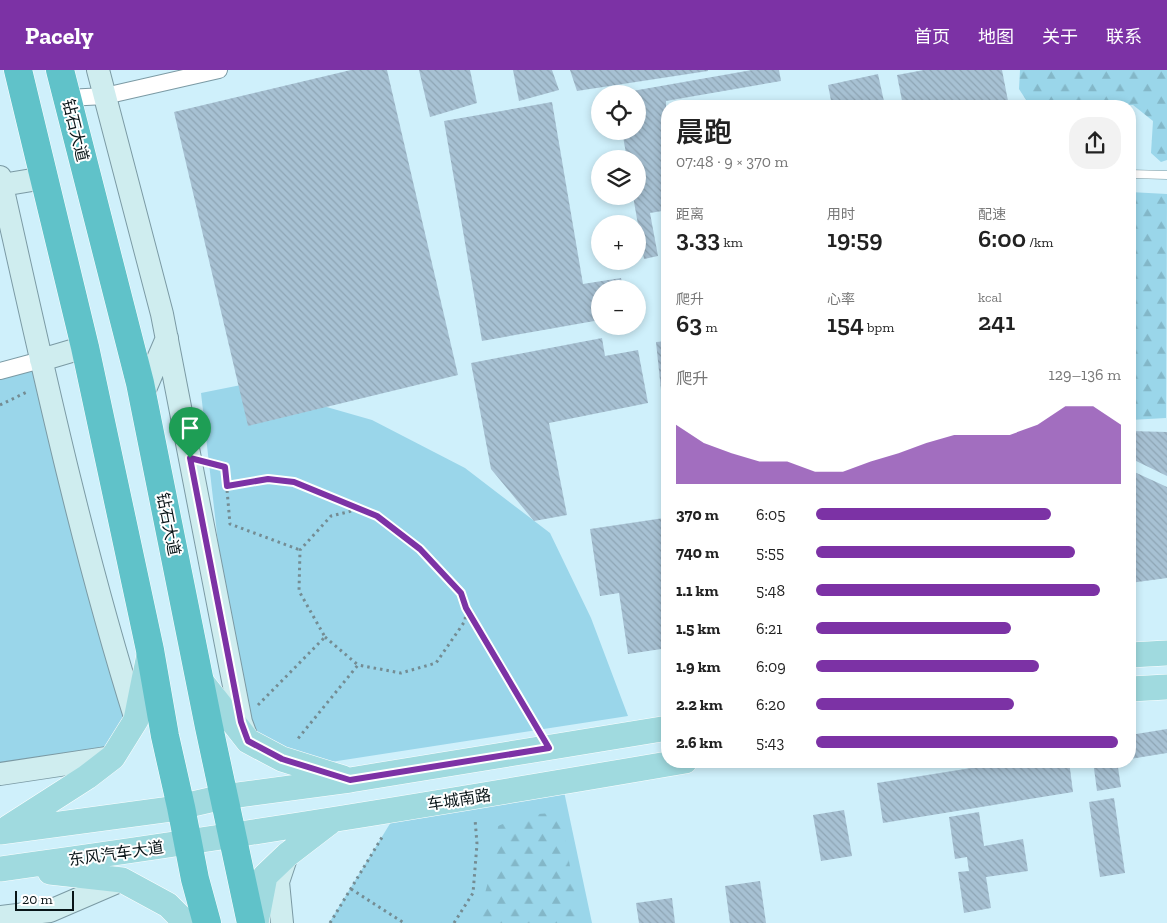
<!DOCTYPE html>
<html lang="zh">
<meta charset="utf-8">
<style>
:root{--surface:#fff;--page:#f2f2f2;--text:#222;--muted:#767676;--accent:#7c32a5}
body{margin:0;font-family:"Zilla Slab","Noto Sans SC",serif;background:var(--page);color:var(--text);height:100vh;display:flex;flex-direction:column;font-size:19px;white-space:nowrap}
*{box-sizing:border-box;margin:0}
p{font-size:16px;color:var(--muted)}
.icon{flex:none;width:28px;height:28px;fill:none;stroke:currentColor;stroke-width:2;stroke-linecap:round;stroke-linejoin:round}
.map{position:relative;flex:1;overflow:hidden}
.drawer{position:absolute;left:661px;top:30px;width:475px;height:668px;display:flex;flex-direction:column;background:var(--surface);border-radius:20px;box-shadow:0 2px 8px #0003}
.drawer>*{flex:none}
.fabs{position:absolute;left:591px;top:15px;display:grid;gap:10px}
.fabs a{display:grid;place-items:center;width:55px;height:55px;border-radius:50%;background:var(--surface);box-shadow:0 2px 8px #0003;font-size:25px}
.scale{position:absolute;left:15px;bottom:12px;width:59px;box-sizing:border-box;padding-left:5px;border:2px solid #091518;border-top:0;font-size:14px;line-height:18px;white-space:nowrap;color:#091518;-webkit-text-stroke:4px #fff;paint-order:stroke}
.pin{position:absolute;display:grid;place-items:center;width:42px;height:42px;color:#fff;margin:-51px -21px;border-radius:50% 50% 50% 0;rotate:-45deg;box-shadow:0 0 5px #0007}
.pin .icon{rotate:45deg}
.round{display:grid;place-items:center;flex:none;width:52px;height:52px;border-radius:20px;background:var(--page)}
.overview{display:flex;align-items:center;justify-content:space-between;height:85px;padding:0 15px}
h1{font-size:28px;font-weight:600;line-height:38px}
.stats{display:grid;grid-template-columns:repeat(3,1fr);gap:8px;height:85px;padding:5px 15px}
.stats div{display:grid;align-content:center}
.stats b{font-size:25px;font-weight:600}
.stats small{font-size:14px;font-weight:400}
.stats p{font-size:14px}
.chart{height:140px;padding:10px 15px}
.chart p{display:flex;justify-content:space-between}
.chart svg{width:100%;height:90px;margin-top:5px;fill:var(--accent);opacity:.7}
ul{padding:0 15px;list-style:none;font-size:16px}
li{display:grid;grid-template-columns:80px 60px 1fr;align-items:center;height:38px}
li i{height:12px;border-radius:6px;background:var(--accent)}
header{display:flex;align-items:center;gap:30px;box-sizing:border-box;height:70px;padding:0 25px;background:var(--accent);color:#fff}
header strong{font-size:24px}
nav{display:flex;gap:28px;margin-inline-start:auto;font-size:18px}
.map>svg:first-child{display:block}
.green{fill:#9ad6ea}
.forest{fill:url(#forest-firs)}
.building{fill:url(#building-back-hatch)}
.lines{fill:none;stroke-linecap:round;stroke-linejoin:round}
.lane-casing{stroke:#7b9aa4;stroke-width:9}
.street-casing{stroke:#7b9aa4;stroke-width:18}
.secondary-casing{stroke:#7b9aa4;stroke-width:24}
.primary-casing{stroke:#fff;stroke-width:26}
.highway-casing{stroke:#fff;stroke-width:29}
.path{stroke:#748c93;stroke-width:3;stroke-dasharray:2.5 4;stroke-linecap:butt}
.lane{stroke:#fff;stroke-width:8}
.street{stroke:#fff;stroke-width:16}
.secondary{stroke:#cfedef;stroke-width:22}
.primary{stroke:#a0dadf;stroke-width:25}
.highway{stroke:#60c2c9;stroke-width:28}
.route-casing{stroke:#fff;stroke-width:10}
.route{stroke:#7c32a5;stroke-width:6}
.labels{text-anchor:middle;stroke-width:4;stroke-linejoin:round;paint-order:stroke}
.street-label{font-size:16px;fill:#091518;stroke:#fff}
</style>
<header>
<strong>Pacely</strong>
<nav><a>首页</a><a>地图</a><a>关于</a><a>联系</a></nav>
</header>
<div class="map">
<svg width="1167" height="853" viewBox="0 0 1167 853">
<defs>
<pattern id="forest-firs" width="22" height="20" patternUnits="userSpaceOnUse" patternTransform="scale(1.25)"><rect width="22" height="20" fill="#9ad6ea"/><path d="M5 1l3.5 6h-7zM16 11l3.5 6h-7z" fill="#83b7c8"/></pattern>
<pattern id="building-back-hatch" width="6" height="6" patternUnits="userSpaceOnUse" patternTransform="scale(1.25)"><rect width="6" height="6" fill="#a7c1d3"/><path d="M-1 5l2 2M0 0l6 6M5-1l2 2" fill="none" stroke="#8ea5b4"/></pattern>
</defs>
<rect width="100%" height="100%" fill="#cff0fb"/>
<!-- green -->
<path class="green" d="M41 290 136 650 113 687 0 704V301Z
M246 314 372 350 465 398 550 463 591 548 628 646 305 696 248 671 235 622 201 323Z
M562 712 592 853H329L399 739Z"/>
<!-- forest -->
<path class="forest" d="M1020 0H1167V90L1161 92 1151 83 1153 51 1133 35 1030 36 1019 19Z
M1130 122 1167 124 1166 348 1130 350Z
M552 743 561 746 580 853H477L495 786 498 756 524 745Z"/>
<!-- building -->
<path class="building" d="M351 0H387L458 305 248 356 174 42Z
M419 0H470L477 33 430 47Z
M513 0H552L559 20 519 31Z
M570 0H708V1L577 21Z
M752 0H779L781 11 666 31 668 140 650 143 658 186 644 189 633 126H638V89H627L622 61H638V24L621 23Z
M924 0H1002L1009 36H903L897 5Z
M878 4 885 36H832L828 15Z
M552 32 583 214 621 208 623 219H600V250L482 271 444 51Z
M602 268 605 286 638 280 648 333 549 353 567 445 534 451 491 399 471 293Z
M668 271V368H666L656 272Z
M1130 361 1167 362V406L1130 388Z
M1130 400 1167 417V508L1130 513Z
M664 448 668 474V578L628 584 619 523 600 526 590 459Z
M1167 659V683L1130 689V665Z
M1015 691H1069L1073 722 883 753 877 713Z
M1093 691H1117L1121 717 1097 721Z
M1114 728 1125 803 1100 807 1089 732Z
M844 740 852 786 821 791 813 745Z
M979 742 984 776 1023 769 1028 801 986 807 991 838 964 843 958 802 969 801 967 787 955 789 949 747Z
M760 811 766 853H730L725 816Z
M672 828 675 853H639L636 833Z"/>
<g class="lines">
<defs>
<path id="lane" d="M1130 104 1167 105"/>
<path id="street" d="M67 28 105 26 219 0
M0 301 41 290"/>
<path id="secondary" d="M98 0 162 244 241 652 247 668
M0 107C41 289 80 472 136 650
M2 115 44 108
M41 290 85 277
M143 324 167 268
M0 704 113 687
M0 847 50 841 122 810
M282 853 278 812 287 785"/>
<path id="primary" d="M1130 585 1167 583
M201 611 248 671 282 689 343 708
M1130 619 1167 617
M9 757 87 707 113 687 136 650 149 585
M0 762 171 739 223 727 350 710 668 658
M0 799C229 768 457 730 685 691
M50 802 122 810 168 835 186 853
M256 853 265 806 287 785 330 752"/>
<path id="highway" d="M18 0 85 277 150 580 165 666 181 737 195 809 207 853
M60 0 140 313 209 657 251 853"/>
</defs>
<!-- lane casing -->
<use href="#lane" class="lane-casing"/>
<!-- street casing -->
<use href="#street" class="street-casing"/>
<!-- secondary casing -->
<use href="#secondary" class="secondary-casing"/>
<!-- primary casing -->
<use href="#primary" class="primary-casing"/>
<!-- highway casing -->
<use href="#highway" class="highway-casing"/>
<!-- path -->
<path class="path" d="M0 335 29 321
M210 393 225 397 230 454 300 480
M227 416 268 409 295 412 359 439
M466 539 537 658
M325 567 358 595
M258 635 325 567 299 521 300 480 331 446 360 439 377 446 420 479 461 523 466 539 465 551 436 593 401 603 358 595 296 671
M351 819 404 853
M330 853 384 764
M454 853 473 823 477 774 475 749"/>
<!-- lane -->
<use href="#lane" class="lane"/>
<!-- street -->
<use href="#street" class="street"/>
<!-- secondary -->
<use href="#secondary" class="secondary"/>
<!-- primary -->
<use href="#primary" class="primary"/>
<!-- highway -->
<use href="#highway" class="highway"/>
</g>
<g class="lines">
<defs>
<path id="route" d="M190 388 225 397 227 416 268 409 294 412 377 446 420 479 461 523 466 538 549 678 350 710 282 689 248 671 241 652Z"/>
</defs>
<!-- route casing -->
<use href="#route" class="route-casing"/>
<!-- route -->
<use href="#route" class="route"/>
</g>
<g class="labels">
<!-- street labels -->
<g class="street-label">
<text transform="translate(76 60) rotate(76)" y="6">钻石大道</text>
<text transform="translate(169 454) rotate(79)" y="6">钻石大道</text>
<text transform="translate(459 729) rotate(-9)" y="6">车城南路</text>
<text transform="translate(116 783) rotate(-8)" y="6">东风汽车大道</text>
</g>
</g>
</svg>
<div class="fabs">
<a><svg class="icon" aria-label="locate" viewBox="0 0 24 24"><circle cx="12" cy="12" r="6"/><path d="M12 2v4M12 18v4M2 12h4M18 12h4"/></svg></a>
<a><svg class="icon" aria-label="layers" viewBox="0 0 24 24"><path d="M12 4l9 5-9 5-9-5zM3 14l9 5 9-5"/></svg></a>
<a>+</a>
<a>−</a>
</div>
<div class="scale">20 m</div>
<div class="pin" style="left:190px;top:388px;background:#1e9e55"><svg class="icon" aria-label="arrive" viewBox="0 0 24 24"><path d="M6 21V4h12l-3 4 3 4H6"/></svg></div>
<section class="drawer">
<div class="overview"><div><h1>晨跑</h1><p>07:48 · 9 × 370 m</p></div><a class="round"><svg class="icon" aria-label="share" viewBox="0 0 24 24"><path d="M12 15V3M7 8l5-5 5 5M5 13v7h14v-7"/></svg></a></div>
<div class="stats">
<div><p>距离</p><b>3.33<small> km</small></b></div>
<div><p>用时</p><b>19:59</b></div>
<div><p>配速</p><b>6:00<small> /km</small></b></div>
</div>
<div class="stats">
<div><p>爬升</p><b>63<small> m</small></b></div>
<div><p>心率</p><b>154<small> bpm</small></b></div>
<div><p>kcal</p><b>241</b></div>
</div>
<div class="chart"><p><span>爬升</span>129–136 m</p>
<svg viewBox="0 0 160 44" preserveAspectRatio="none"><path d="M0 44V15L10 24L20 29L30 33L40 33L50 38L60 38L70 33L80 29L90 24L100 20L110 20L120 20L130 15L140 6L150 6L160 15V44z"/></svg>
</div>
<ul>
<li><b>370 m</b>6:05<i style="width:77%"></i></li>
<li><b>740 m</b>5:55<i style="width:85%"></i></li>
<li><b>1.1 km</b>5:48<i style="width:93%"></i></li>
<li><b>1.5 km</b>6:21<i style="width:64%"></i></li>
<li><b>1.9 km</b>6:09<i style="width:73%"></i></li>
<li><b>2.2 km</b>6:20<i style="width:65%"></i></li>
<li><b>2.6 km</b>5:43<i style="width:99%"></i></li>
</ul>
</section>
</div>
